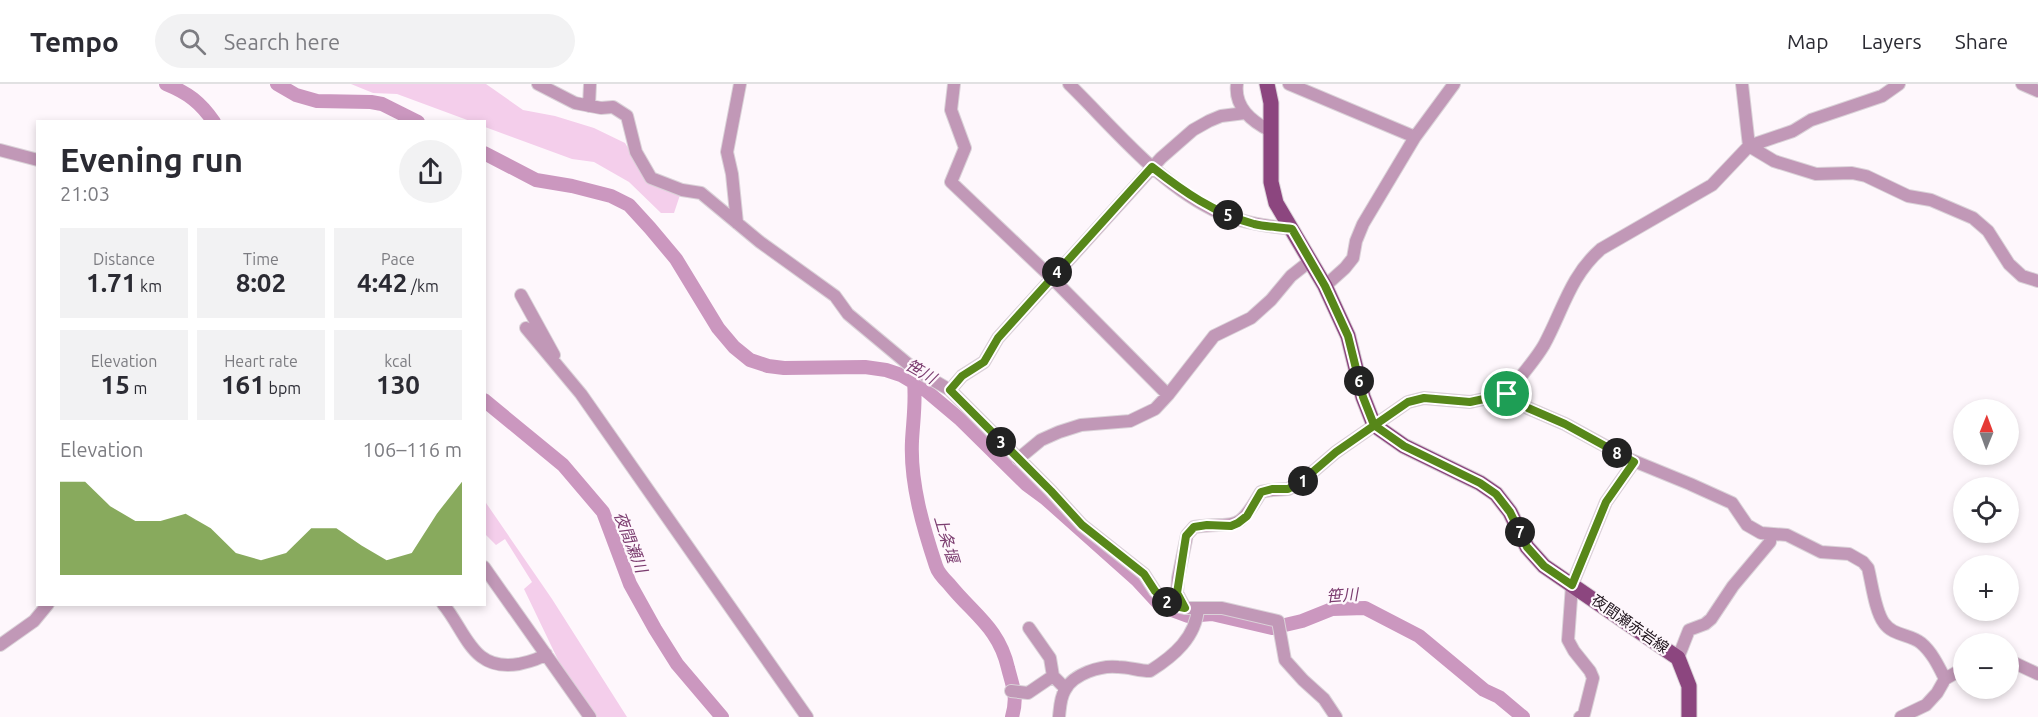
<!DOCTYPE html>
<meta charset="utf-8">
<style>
:root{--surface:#fff;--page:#f2f2f3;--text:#2b2b33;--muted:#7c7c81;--line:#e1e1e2;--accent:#578719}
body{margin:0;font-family:Ubuntu,"Noto Sans JP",sans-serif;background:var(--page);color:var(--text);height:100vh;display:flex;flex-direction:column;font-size:22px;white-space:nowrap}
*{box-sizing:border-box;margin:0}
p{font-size:20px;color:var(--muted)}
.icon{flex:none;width:33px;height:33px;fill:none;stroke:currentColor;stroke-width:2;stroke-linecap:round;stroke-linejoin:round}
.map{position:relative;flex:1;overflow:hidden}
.details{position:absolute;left:36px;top:36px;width:450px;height:486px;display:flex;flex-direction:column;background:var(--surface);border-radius:0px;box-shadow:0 3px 9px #0003}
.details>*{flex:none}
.needle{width:39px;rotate:1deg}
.controls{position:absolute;left:1953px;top:315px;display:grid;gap:12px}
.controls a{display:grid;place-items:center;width:66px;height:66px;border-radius:50%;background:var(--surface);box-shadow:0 3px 9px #0003;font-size:30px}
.pin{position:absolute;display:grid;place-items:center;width:51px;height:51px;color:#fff;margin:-26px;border:3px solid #fff;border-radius:50%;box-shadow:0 2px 6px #0007}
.km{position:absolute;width:30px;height:30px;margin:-15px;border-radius:50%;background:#222;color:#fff;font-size:16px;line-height:30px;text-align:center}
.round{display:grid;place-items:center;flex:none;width:63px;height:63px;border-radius:32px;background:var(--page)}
.overview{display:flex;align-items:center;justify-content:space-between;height:102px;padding:0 24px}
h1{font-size:33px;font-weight:700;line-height:45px}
.figures{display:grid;grid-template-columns:repeat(3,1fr);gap:9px;height:102px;padding:6px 24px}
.figures div{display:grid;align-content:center;border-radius:0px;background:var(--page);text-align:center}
.figures b{font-size:26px;font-weight:700}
.figures small{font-size:16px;font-weight:400}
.figures p{font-size:16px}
.chart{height:168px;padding:12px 24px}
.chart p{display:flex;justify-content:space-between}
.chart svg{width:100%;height:108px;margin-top:6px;fill:var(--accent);opacity:.7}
header{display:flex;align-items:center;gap:36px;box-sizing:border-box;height:84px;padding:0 30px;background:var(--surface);border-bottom:2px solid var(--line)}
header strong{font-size:28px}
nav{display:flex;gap:33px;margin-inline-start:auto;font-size:21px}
.search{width:420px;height:54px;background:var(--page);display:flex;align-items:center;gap:15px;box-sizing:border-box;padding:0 21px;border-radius:33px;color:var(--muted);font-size:22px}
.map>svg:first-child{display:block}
.green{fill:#f4ceeb}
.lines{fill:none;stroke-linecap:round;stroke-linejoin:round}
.river{stroke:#cb97bf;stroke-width:14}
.minor-casing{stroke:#dad2d8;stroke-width:14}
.major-casing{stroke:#dad2d8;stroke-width:17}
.minor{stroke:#c198b7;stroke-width:12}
.major{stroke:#8c467f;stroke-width:15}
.route-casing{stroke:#fff;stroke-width:12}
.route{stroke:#578719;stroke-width:8}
.labels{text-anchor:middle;stroke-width:4.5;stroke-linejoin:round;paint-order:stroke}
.street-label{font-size:15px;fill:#1d121a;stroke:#fef7fc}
.water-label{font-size:16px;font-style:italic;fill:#7b3c6f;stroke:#fef7fc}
</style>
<header>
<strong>Tempo</strong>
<div class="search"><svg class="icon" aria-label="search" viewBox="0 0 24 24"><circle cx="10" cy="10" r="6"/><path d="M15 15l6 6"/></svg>Search here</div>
<nav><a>Map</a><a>Layers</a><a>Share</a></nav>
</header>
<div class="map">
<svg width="2038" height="633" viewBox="0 0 2038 633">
<rect width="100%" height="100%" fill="#fef7fc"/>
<!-- green -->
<path class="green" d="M351 0H486L523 26 555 32 594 44 625 59 647 94 680 111 674 129H661L629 98 594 78 572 75 485 43 484 38 470 37 397 10 373 9Z
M484 416 552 515 627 633H597L560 580 524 505 532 498 505 455 496 461 485 450Z"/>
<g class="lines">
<!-- river -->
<path class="river" d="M166 0C188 9 200 18 214 38
M277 0 296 11 317 17 371 18 382 20 418 38
M484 69 536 96 572 102 611 112 629 121 650 144 676 175 718 244 734 263 750 276 768 282 784 284 865 283 886 286 901 291 923 304 961 336 1026 400 1045 414 1137 496 1161 522 1188 532 1212 530 1272 544 1302 537 1332 525 1365 524 1419 552 1484 606 1499 613 1523 633
M914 298C916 318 913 338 912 357 910 399 923 443 936 482 938 489 944 495 949 500 974 531 999 544 1008 584 1013 604 1018 612 1012 633
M484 316 563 381 603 428 630 500 655 545 677 580 722 633"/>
<defs>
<path id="minor" d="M538 0 575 19 601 24 613 23 627 32 636 68 651 94 682 106 701 109 760 158 835 212 848 230 914 285 950 306 1051 407 1082 441 1144 490 1155 507 1170 521 1185 524H1222L1278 537 1285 576 1303 596 1324 615 1336 633
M954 0 951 26 965 64 951 98 1052 194 1168 311
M1069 0C1115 45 1160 102 1220 129 1243 139 1267 142 1292 145
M1237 0C1234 23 1252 38 1271 47
M1289 0 1415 53
M1742 0 1749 62
M2022 0 2038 7
M589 22 590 0
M1749 62 1774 77 1816 90 1852 89 1866 92 1908 112 1931 116 1973 134 1988 147 2009 180 2022 192 2038 197
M0 66 38 76
M737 139 732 90 727 68 740 0
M1325 202 1345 184 1353 174 1356 157 1363 140 1415 53 1454 0
M521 211 554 271
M526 244 581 310 807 633
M950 306 962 292 984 278 998 254 1161 74 1193 46 1209 37 1221 32 1245 29
M1507 310 1528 324 1565 340 1629 375 1690 400 1732 419 1747 441 1761 449 1787 451 1821 468 1849 470 1863 478 1868 484C1872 500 1875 527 1884 539 1893 552 1910 550 1921 559 1932 568 1939 583 1945 595
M1018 375 1041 356 1059 348 1081 341 1130 337 1155 325 1168 311 1214 252 1251 234 1271 216 1291 192 1310 177
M484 483 590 633
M443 520C467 549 472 588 519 580 528 578 538 576 546 570
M1185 524 1177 509 1178 494 1187 451 1194 443C1237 437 1236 451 1261 408L1272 406 1288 405 1301 398 1336 368 1408 318 1424 314 1470 318 1507 310C1519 294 1534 278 1544 261 1563 226 1570 192 1601 165L1712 101 1749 62 1793 47 1811 36 1882 12 1899 0
M1029 544 1050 574 1053 592
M0 561 34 537 48 520
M1678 574 1689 546 1705 540 1711 535 1733 502 1770 458V450
M2008 576 2038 590
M1011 607 1028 609 1053 592 1065 604
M1059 633C1060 624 1060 614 1065 606 1073 590 1101 581 1118 583 1129 583 1139 587 1150 587 1174 572 1196 553 1198 524
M1580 633 1584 630 1593 594 1590 587 1574 567 1568 556 1572 501 1606 418 1634 378
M1901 633 1926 621 1937 609 1945 595 1964 584"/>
<path id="major" d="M1267 0 1271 19V98L1276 119 1325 202 1348 252 1363 313 1374 341 1404 362 1480 399 1496 410 1510 428 1527 463 1544 482 1678 574 1689 602V633"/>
</defs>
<!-- minor casing -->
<use href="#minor" class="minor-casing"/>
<!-- major casing -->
<use href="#major" class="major-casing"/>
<!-- minor -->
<use href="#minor" class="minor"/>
<!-- major -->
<use href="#major" class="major"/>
</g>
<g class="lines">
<defs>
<path id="route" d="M1507 310 1470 318 1424 314 1408 318 1336 368 1301 398 1288 405H1272L1261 408 1247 432 1238 439 1231 442 1207 441 1194 443 1186 452 1177 509 1185 524 1170 521 1155 507 1144 490 1082 441 1051 407 950 306 962 292 984 278 998 254 1152 83C1184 108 1214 129 1254 140 1266 143 1279 143 1292 145L1325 202 1348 252 1363 313 1374 341 1404 362 1480 399 1496 410 1510 428 1527 463 1544 482 1572 501 1606 418 1634 378 1565 340 1528 324 1507 310"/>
</defs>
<!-- route casing -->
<use href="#route" class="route-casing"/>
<!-- route -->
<use href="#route" class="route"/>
</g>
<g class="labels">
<!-- street labels -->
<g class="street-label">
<text transform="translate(1630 540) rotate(35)" y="5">夜間瀬赤岩線</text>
</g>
<!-- water labels -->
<g class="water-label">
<text transform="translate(921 287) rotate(30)" y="6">笹川</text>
<text transform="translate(947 455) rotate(73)" y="6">上条堰</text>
<text transform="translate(631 458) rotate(69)" y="6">夜間瀬川</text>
<text transform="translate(1342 511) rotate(-4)" y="6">笹川</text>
</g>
</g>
</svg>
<div class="controls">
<a><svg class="needle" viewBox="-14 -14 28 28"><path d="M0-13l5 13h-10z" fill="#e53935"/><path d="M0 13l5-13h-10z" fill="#7c7c81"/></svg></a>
<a><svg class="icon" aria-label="locate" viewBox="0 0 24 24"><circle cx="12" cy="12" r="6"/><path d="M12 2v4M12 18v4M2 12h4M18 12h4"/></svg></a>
<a>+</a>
<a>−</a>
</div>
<div class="pin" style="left:1507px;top:310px;background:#1e9e55"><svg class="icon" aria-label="arrive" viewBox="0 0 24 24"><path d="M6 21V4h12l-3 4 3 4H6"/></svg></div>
<b class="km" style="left:1303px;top:397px">1</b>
<b class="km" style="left:1167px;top:518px">2</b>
<b class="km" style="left:1001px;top:358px">3</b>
<b class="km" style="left:1057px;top:188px">4</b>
<b class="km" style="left:1228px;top:131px">5</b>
<b class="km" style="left:1359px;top:297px">6</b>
<b class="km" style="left:1520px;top:448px">7</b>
<b class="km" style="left:1617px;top:369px">8</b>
<section class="details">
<div class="overview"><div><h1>Evening run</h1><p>21:03</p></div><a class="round"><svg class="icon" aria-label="share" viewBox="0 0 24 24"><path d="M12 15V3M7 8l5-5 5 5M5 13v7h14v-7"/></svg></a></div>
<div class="figures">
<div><p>Distance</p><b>1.71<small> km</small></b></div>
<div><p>Time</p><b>8:02</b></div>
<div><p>Pace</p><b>4:42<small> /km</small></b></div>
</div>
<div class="figures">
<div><p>Elevation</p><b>15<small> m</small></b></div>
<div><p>Heart rate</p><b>161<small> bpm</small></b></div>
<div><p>kcal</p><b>130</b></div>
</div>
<div class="chart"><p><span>Elevation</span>106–116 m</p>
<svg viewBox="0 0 160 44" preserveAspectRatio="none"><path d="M0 44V6L10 6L20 16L30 22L40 22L50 19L60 25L70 35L80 38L90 35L100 25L110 25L120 32L130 38L140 35L150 19L160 6V44z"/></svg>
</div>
</section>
</div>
